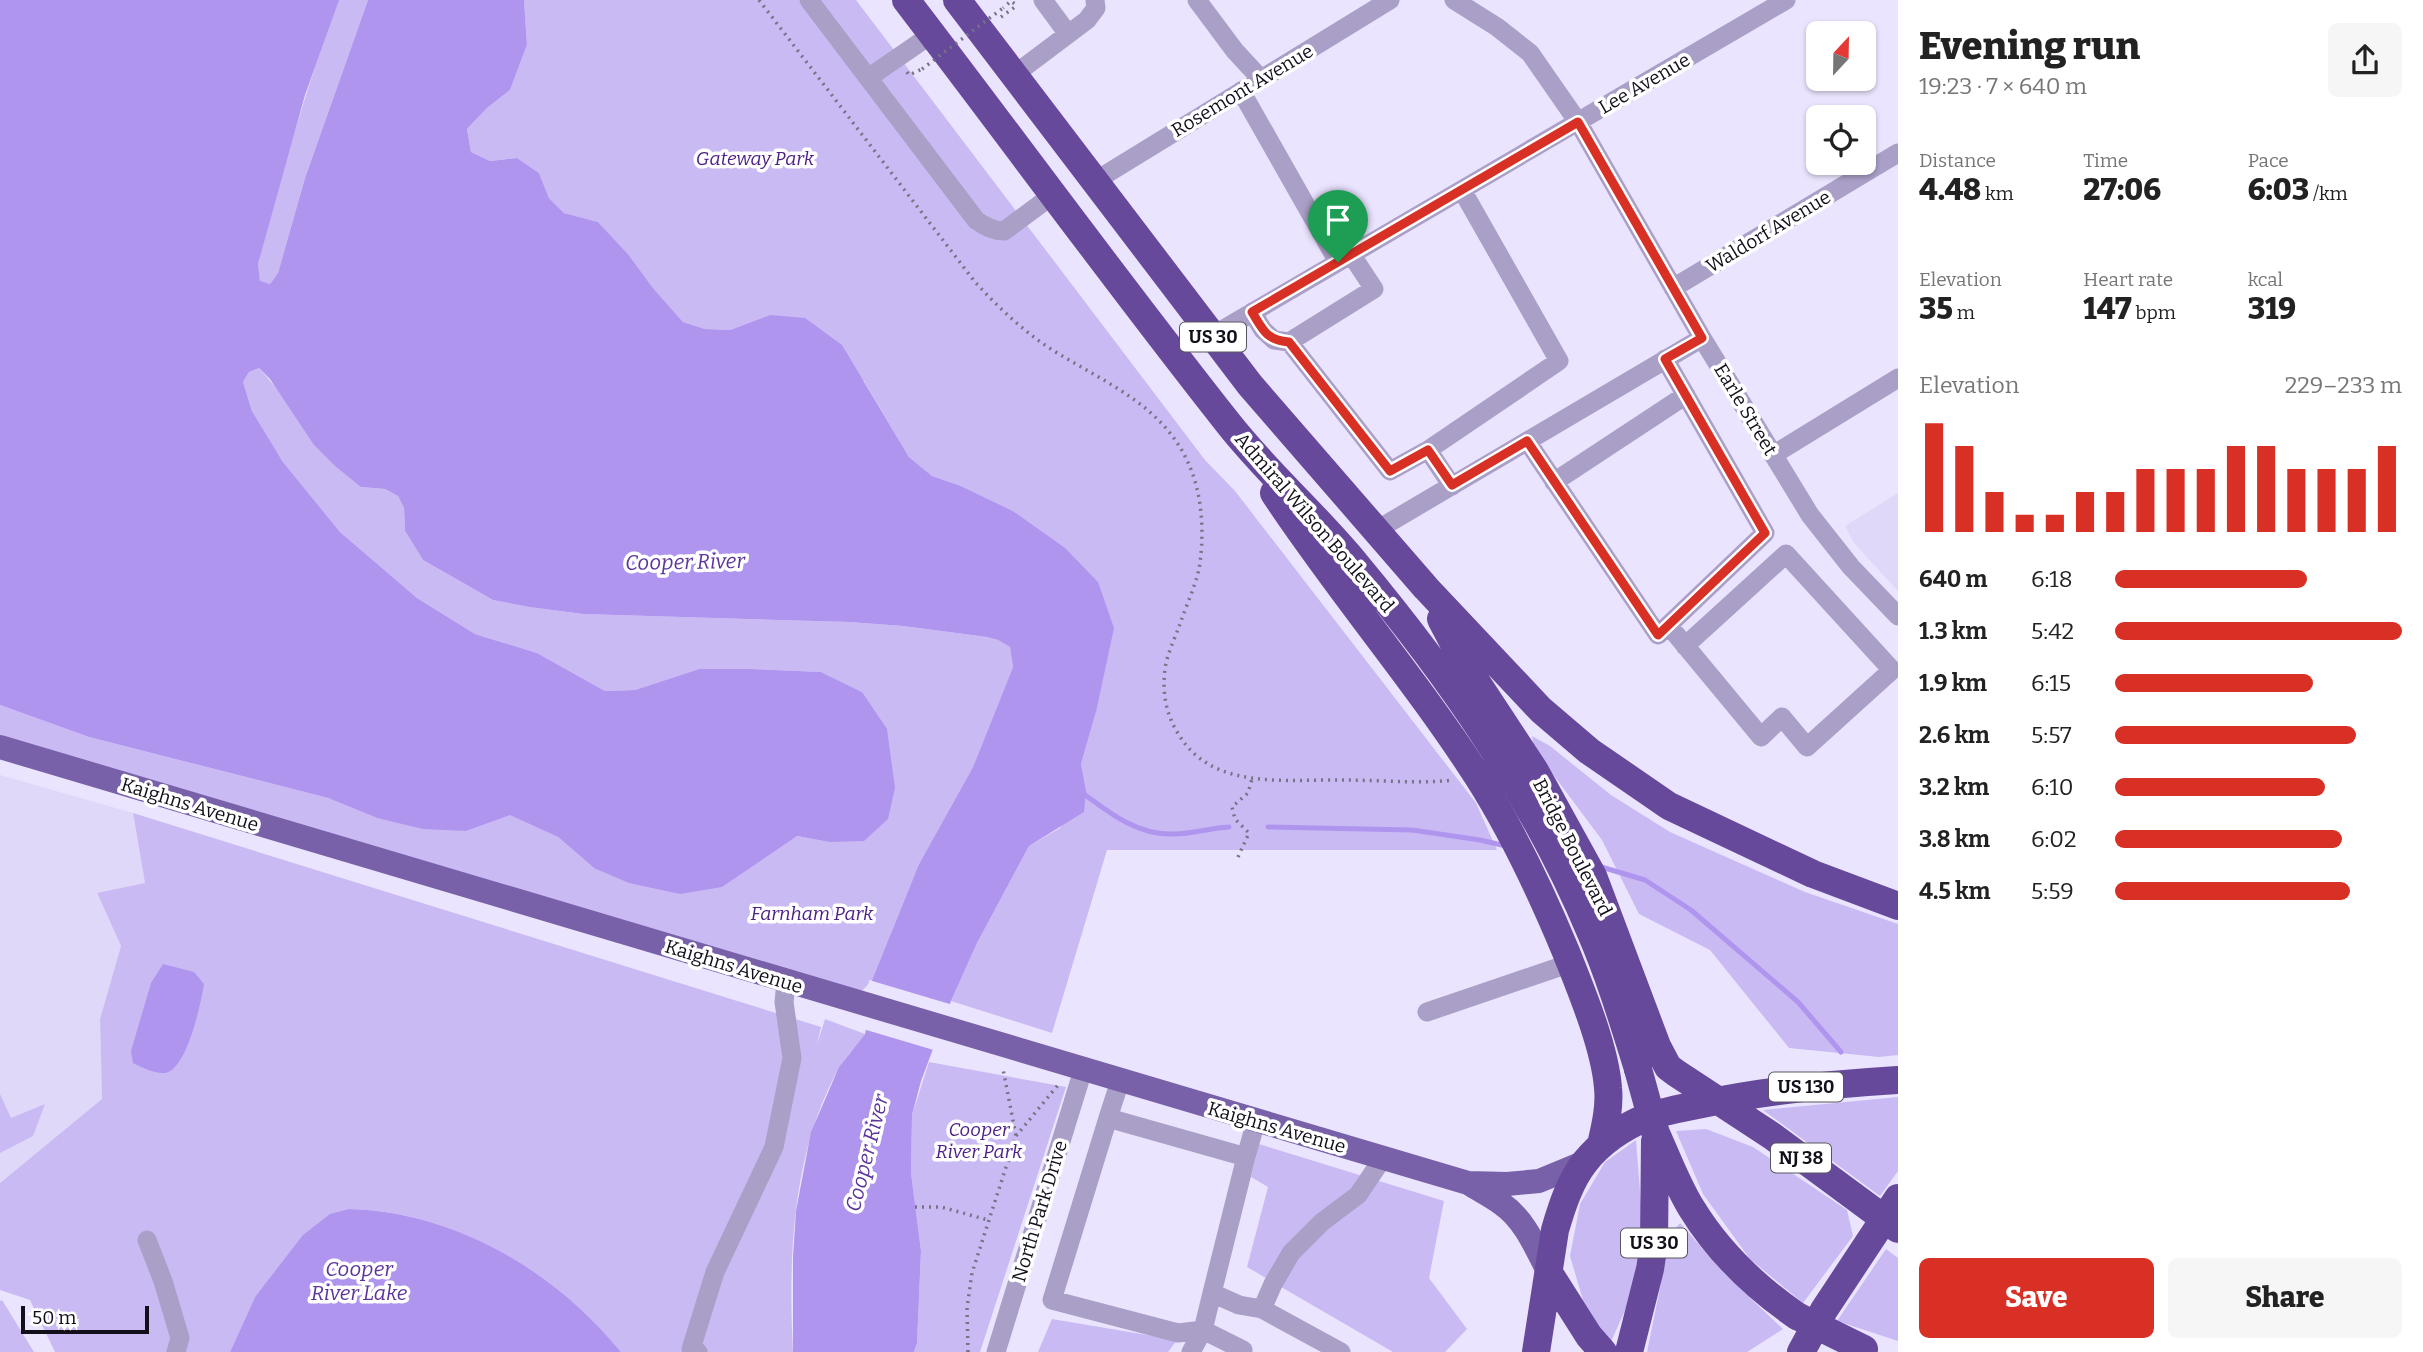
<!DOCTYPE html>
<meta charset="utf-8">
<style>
:root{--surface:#fff;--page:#f6f6f6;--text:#222;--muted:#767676;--accent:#d93025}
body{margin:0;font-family:Bitter,serif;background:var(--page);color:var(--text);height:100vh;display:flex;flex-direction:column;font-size:26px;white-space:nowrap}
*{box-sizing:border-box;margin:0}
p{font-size:23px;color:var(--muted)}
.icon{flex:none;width:38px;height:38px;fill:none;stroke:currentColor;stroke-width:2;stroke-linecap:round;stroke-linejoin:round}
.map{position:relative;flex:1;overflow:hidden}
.sheet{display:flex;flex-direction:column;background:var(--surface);width:525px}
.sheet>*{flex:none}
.needle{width:46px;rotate:22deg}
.fabs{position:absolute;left:1806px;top:21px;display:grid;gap:14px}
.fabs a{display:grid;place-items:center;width:70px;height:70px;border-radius:10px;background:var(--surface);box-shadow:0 2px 5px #0004;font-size:35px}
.scale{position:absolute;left:21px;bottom:18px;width:128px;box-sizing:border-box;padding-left:7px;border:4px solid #120e1a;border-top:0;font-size:19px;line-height:24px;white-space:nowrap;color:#120e1a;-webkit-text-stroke:5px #fff;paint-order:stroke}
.pin{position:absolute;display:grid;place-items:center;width:60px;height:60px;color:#fff;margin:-72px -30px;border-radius:50% 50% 50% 0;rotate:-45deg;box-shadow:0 0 7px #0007}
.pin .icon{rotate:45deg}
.round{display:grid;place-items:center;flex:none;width:74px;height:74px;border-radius:10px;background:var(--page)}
.overview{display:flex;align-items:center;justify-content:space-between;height:119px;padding:0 21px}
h1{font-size:38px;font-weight:800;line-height:52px}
.figures{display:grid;grid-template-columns:repeat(3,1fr);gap:10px;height:119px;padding:7px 21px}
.figures div{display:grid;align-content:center}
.figures b{font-size:30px;font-weight:800}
.figures small{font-size:19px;font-weight:400}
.figures p{font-size:19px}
.chart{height:196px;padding:14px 21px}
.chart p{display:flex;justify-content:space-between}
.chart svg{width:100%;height:126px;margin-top:7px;stroke:var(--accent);stroke-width:6}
.cta{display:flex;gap:14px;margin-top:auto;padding:14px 21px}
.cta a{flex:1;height:80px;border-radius:10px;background:var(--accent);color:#fff;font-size:28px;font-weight:800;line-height:80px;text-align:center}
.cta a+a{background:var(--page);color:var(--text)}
ul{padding:0 21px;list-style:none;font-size:23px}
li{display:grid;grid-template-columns:112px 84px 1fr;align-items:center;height:52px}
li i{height:18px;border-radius:9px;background:var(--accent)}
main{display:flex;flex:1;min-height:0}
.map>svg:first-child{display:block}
.built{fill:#e0d8f9}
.green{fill:#cabaf4}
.water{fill:#b095ee}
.pier{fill:#ebe4ff}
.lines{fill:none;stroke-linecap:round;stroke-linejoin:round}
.stream{stroke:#b095ee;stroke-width:5}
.path{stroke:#787285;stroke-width:3.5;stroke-dasharray:2 5;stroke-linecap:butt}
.minor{stroke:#aa9fc7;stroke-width:19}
.major{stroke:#7861a8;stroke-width:24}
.highway{stroke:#66499b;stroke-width:28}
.path-bridge{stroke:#787285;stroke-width:3.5;stroke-dasharray:2 5;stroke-linecap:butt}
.highway-bridge{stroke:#66499b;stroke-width:28}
.route-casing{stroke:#fff;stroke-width:14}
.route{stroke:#d93025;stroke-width:9}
.labels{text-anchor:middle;stroke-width:7;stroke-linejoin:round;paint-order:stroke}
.shield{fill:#fff;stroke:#59565f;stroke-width:2}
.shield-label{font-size:18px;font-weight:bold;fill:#120e1a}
.street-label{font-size:19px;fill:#120e1a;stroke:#fff}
.park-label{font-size:19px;font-style:italic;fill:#4c2087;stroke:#fff}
.water-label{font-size:21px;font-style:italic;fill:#5d349b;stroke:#fff}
</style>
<main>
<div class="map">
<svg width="1898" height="1352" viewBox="0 0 1898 1352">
<rect width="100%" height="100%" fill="#ebe4ff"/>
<!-- built -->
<path class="built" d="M1898 493V591L1854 543 1845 526Z
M0 775 133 813 145 883 97 894 121 946 100 1019 102 1099 0 1183Z"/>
<!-- green -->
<path class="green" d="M338 0H368L305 178 278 273 270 284 260 282 258 264C281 174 307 87 338 0Z
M524 0H856L1205 460 1235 491 1476 803 1497 850H1107L1052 1033 951 1001 977 943 1029 846 1060 828 1086 790 1081 764 1096 712 1064 547 1013 511 961 486 932 476 909 457 864 381 770 315 730 330 705 329 683 322 653 288 628 254 598 222 564 213 549 198 539 173 517 158 490 161 471 152 467 129 487 108 510 90 527 45Z
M259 368 361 487 385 489 398 496 404 508 405 531 423 560 493 600 529 607 583 614 849 622 903 626 987 637 998 640 1010 647 1013 667 973 767 919 864 872 980 852 1002 0 747V705L89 737 328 798 377 818 466 831 510 814 558 837 594 868 772 851 797 836 829 842 862 692 821 672 750 669H699L635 690 605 691 537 653 475 634 417 598 340 532 283 462 252 411 243 382 249 372Z
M1532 736 1550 746 1611 795 1670 832 1805 892 1898 924V1055L1879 1057 1789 1048 1710 950 1639 914 1602 840 1534 749Z
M133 813 821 1027 817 1045 825 1019 865 1034C857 1045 846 1056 839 1068 792 1152 788 1258 793 1352H621C554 1270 455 1212 349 1209L255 1297 230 1352H55L30 1300 0 1290V1183L102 1099 100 1019 121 946 97 893 145 883Z
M929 1062 1066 1087 980 1352H914L917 1343 921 1251 911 1173 912 1115Z
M0 1094 11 1118 45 1104 33 1136 0 1153Z
M1898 1097V1171L1880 1196 1763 1110Z
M1706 1129 1753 1147 1847 1210 1853 1236 1803 1303 1750 1259 1703 1194 1676 1131Z
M1636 1140 1643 1230 1630 1299 1610 1344 1583 1300 1570 1256 1580 1204 1605 1162Z
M1259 1144 1444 1201 1429 1278 1467 1329 1445 1352H1393L1247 1267 1268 1187 1251 1177Z
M1680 1223 1724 1273 1783 1329 1747 1352H1647L1671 1234Z
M1886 1249 1898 1258V1341L1837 1321Z
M2 1300 34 1352H0V1301Z
M1052 1319 1177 1340 1168 1352H1038Z"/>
<!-- water -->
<path class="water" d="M0 0H339L305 95 258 264 260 281 270 284 278 273 305 178 368 0H524L527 45 510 90 487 108 467 129 471 152 490 161 517 158 539 173 549 198 564 213 598 222 628 254 653 288 683 322 705 329 730 330 770 315 805 318 842 345 909 457 932 476 961 486 1013 511 1064 547 1098 582 1114 628 1096 712 1081 764 1086 790 1084 812 1029 846 977 943 951 1001 921 1081 912 1115 911 1173 921 1251 917 1343 914 1352H793V1257L796 1211 811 1132 839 1067 865 1034 872 1001V980L919 864 973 767 1013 667 1010 647 998 640 987 637 903 626 849 622 583 614 529 607 493 600 423 560 405 531 404 508 398 496 385 489 361 487 335 466 314 445 270 379 259 368 249 372 243 382 252 411 283 462 340 532 417 598 475 634 537 653 605 691 635 690 699 669H750L821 672 862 692 887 729 895 788 888 819 864 841 829 842 797 836 722 887 680 894 629 883 594 868 558 837 510 815 466 831 423 829 377 818 328 798 89 737 0 705Z
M163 964 194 972 204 984C201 1003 187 1070 165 1073 155 1074 141 1067 133 1063L131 1051 151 983Z
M349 1209C455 1212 554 1270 621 1352H230L255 1297 303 1235 330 1214Z"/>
<!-- pier -->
<path class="pier" d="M869 980 953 1005 937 1051 863 1029 868 1000Z"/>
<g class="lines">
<!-- stream -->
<path class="stream" d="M1080 791C1108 812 1138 836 1174 834 1192 834 1210 828 1229 827
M1268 827 1412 830 1480 840 1506 846
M1598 866 1645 880 1691 910 1798 1002 1841 1052"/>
<!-- path -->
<path class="path" d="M759 0 975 282C999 308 1024 332 1054 351 1109 385 1170 408 1193 475 1203 504 1204 539 1199 569 1195 587 1186 606 1180 624 1175 638 1167 654 1165 669 1162 693 1166 715 1179 735 1213 791 1286 779 1343 780 1379 780 1417 784 1454 780
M1001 17 1015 7V4L1011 1 1003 8
M907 72 909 75 922 69
M1238 857 1249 833 1235 819 1232 807 1248 793 1252 779
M1016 1136 1058 1085
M915 1207H941L988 1220
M968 1352 967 1308 972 1273 1016 1136 1003 1069"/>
<!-- minor -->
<path class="minor" d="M809 0 976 220C985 227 993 231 1004 231L1054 194
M1043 0 1068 34
M1197 0 1235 51 1261 79
M1454 0 1497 27 1530 53 1578 122 1702 338 1810 515 1851 567 1898 616
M1014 75 1087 20 1096 8 1095 0
M868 78 932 34
M1241 91 1338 262
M1095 181 1390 0
M1351 254 1374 289 1289 342 1390 471 1428 450 1452 486
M1673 288 1898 153
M1252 312 1263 330 1274 340 1289 342
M1212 336 1786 0
M1527 441 1658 635 1765 533 1665 359
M1428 450 1559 361 1462 190
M1773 455 1898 378
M1554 482 1686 395
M1375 531 1702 338
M1669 626 1761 737 1782 717 1807 747 1892 670 1786 554 1685 646
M1427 1012 1571 963
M1108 1118 1120 1081
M1246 1157 1256 1121
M147 1240 163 1281 180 1338 176 1352
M1212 1293 1203 1330 1178 1333 1052 1300 1108 1118 1246 1157 1212 1293 1239 1305 1262 1309
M698 1352 691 1349 715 1272 774 1147 792 1058 784 1002 786 982
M996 1352 1083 1070
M1191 1352 1203 1330 1243 1350 1242 1352
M1341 1352 1262 1309 1273 1284 1291 1253 1322 1222 1358 1195 1383 1158"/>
<!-- major -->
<path class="major" d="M0 747 1468 1183C1479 1190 1491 1196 1502 1204 1525 1220 1536 1248 1549 1273
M1469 1183 1507 1184 1539 1181 1585 1162"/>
<!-- highway -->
<path class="highway" d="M906 0C1014 141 1118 284 1228 423 1267 473 1316 515 1356 564 1450 677 1534 797 1591 933 1610 977 1624 1024 1638 1069
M957 0 1250 385 1426 588 1541 710 1589 751 1669 806 1813 874 1898 906
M1274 493C1338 590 1415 679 1478 777 1513 832 1541 892 1566 952 1581 990 1605 1047 1608 1088 1610 1107 1605 1127 1601 1145
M1441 619 1464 663 1535 771 1593 876 1657 1046 1668 1067 1676 1073 1772 1136 1898 1229
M1655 1131C1667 1157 1677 1185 1692 1209 1719 1253 1755 1287 1797 1316
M1549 1273 1589 1336 1603 1352
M1536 1352 1555 1230C1562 1206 1570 1181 1585 1162 1600 1143 1623 1127 1645 1118 1663 1111 1683 1108 1702 1104 1767 1090 1832 1084 1898 1080
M1629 1352 1650 1269 1654 1244 1655 1141
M1801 1352 1824 1310 1898 1198"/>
<!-- path-bridge -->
<path class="path-bridge" d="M922 69 1003 8"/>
<!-- highway-bridge -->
<path class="highway-bridge" d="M1638 1069 1655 1131
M1797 1316 1864 1349"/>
</g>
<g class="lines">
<defs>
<path id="route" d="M1578 122 1702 338 1665 359 1765 533 1658 635 1527 441 1452 485 1428 450 1390 471 1289 342C1266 340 1263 330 1252 312Z"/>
</defs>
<!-- route casing -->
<use href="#route" class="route-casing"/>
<!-- route -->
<use href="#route" class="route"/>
</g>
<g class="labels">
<!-- shield labels -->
<g class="shield">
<rect x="1180" y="322.5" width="66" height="29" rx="5"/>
<rect x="1769" y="1072.5" width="74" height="29" rx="5"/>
<rect x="1771" y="1143.5" width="60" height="29" rx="5"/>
<rect x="1621" y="1228.5" width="66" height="29" rx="5"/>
</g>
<g class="shield-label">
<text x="1213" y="343">US 30</text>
<text x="1806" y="1093">US 130</text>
<text x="1801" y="1164">NJ 38</text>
<text x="1654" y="1249">US 30</text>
</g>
<!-- street labels -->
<g class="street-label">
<text transform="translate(1644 83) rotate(-30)" y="7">Lee Avenue</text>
<text transform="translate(1242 90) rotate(-31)" y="7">Rosemont Avenue</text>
<text transform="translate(1768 231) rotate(-31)" y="7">Waldorf Avenue</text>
<text transform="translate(1746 409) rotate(59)" y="7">Earle Street</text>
<text transform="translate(1315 522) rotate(49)" y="7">Admiral Wilson Boulevard</text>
<text transform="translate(190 804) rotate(17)" y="7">Kaighns Avenue</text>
<text transform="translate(1573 847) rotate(63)" y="7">Bridge Boulevard</text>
<text transform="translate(734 966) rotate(17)" y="7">Kaighns Avenue</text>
<text transform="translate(1277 1127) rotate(16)" y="7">Kaighns Avenue</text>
<text transform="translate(1039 1211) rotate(-73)" y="7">North Park Drive</text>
</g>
<!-- park labels -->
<g class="park-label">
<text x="755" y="165">Gateway Park</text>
<text x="812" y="920">Farnham Park</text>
<text x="979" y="1136">Cooper<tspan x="979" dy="22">River Park</tspan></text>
</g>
<!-- water labels -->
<g class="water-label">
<text transform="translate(685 562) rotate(-1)" y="7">Cooper River</text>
<text transform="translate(867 1153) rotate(-76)" y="7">Cooper River</text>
<text x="359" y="1276">Cooper<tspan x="359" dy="24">River Lake</tspan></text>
</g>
</g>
</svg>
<div class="fabs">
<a><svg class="needle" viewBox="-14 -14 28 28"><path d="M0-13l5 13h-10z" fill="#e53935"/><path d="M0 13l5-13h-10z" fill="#767676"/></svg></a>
<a><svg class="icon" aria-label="locate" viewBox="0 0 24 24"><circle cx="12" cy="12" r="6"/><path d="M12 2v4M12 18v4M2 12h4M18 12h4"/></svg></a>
</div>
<div class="scale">50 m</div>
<div class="pin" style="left:1338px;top:262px;background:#1e9e55"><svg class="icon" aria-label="arrive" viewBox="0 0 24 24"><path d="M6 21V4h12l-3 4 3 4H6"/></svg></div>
</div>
<section class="sheet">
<div class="overview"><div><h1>Evening run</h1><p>19:23 · 7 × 640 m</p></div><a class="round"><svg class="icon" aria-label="share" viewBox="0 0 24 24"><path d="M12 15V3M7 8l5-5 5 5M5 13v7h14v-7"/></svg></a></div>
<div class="figures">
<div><p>Distance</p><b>4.48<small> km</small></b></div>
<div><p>Time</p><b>27:06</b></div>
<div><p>Pace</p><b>6:03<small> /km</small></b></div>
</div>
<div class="figures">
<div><p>Elevation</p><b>35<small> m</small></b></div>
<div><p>Heart rate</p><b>147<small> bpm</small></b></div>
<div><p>kcal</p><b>319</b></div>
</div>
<div class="chart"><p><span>Elevation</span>229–233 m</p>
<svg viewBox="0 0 160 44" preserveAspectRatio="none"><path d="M5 44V6M15 44V14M25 44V30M35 44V38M45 44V38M55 44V30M65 44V30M75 44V22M85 44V22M95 44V22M105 44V14M115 44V14M125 44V22M135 44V22M145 44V22M155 44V14"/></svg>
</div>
<ul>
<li><b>640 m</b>6:18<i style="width:67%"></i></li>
<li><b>1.3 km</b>5:42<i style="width:100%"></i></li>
<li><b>1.9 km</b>6:15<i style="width:69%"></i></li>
<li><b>2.6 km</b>5:57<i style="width:84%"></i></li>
<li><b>3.2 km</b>6:10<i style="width:73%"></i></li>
<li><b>3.8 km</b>6:02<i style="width:79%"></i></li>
<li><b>4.5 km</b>5:59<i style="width:82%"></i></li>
</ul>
<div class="cta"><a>Save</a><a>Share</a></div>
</section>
</main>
